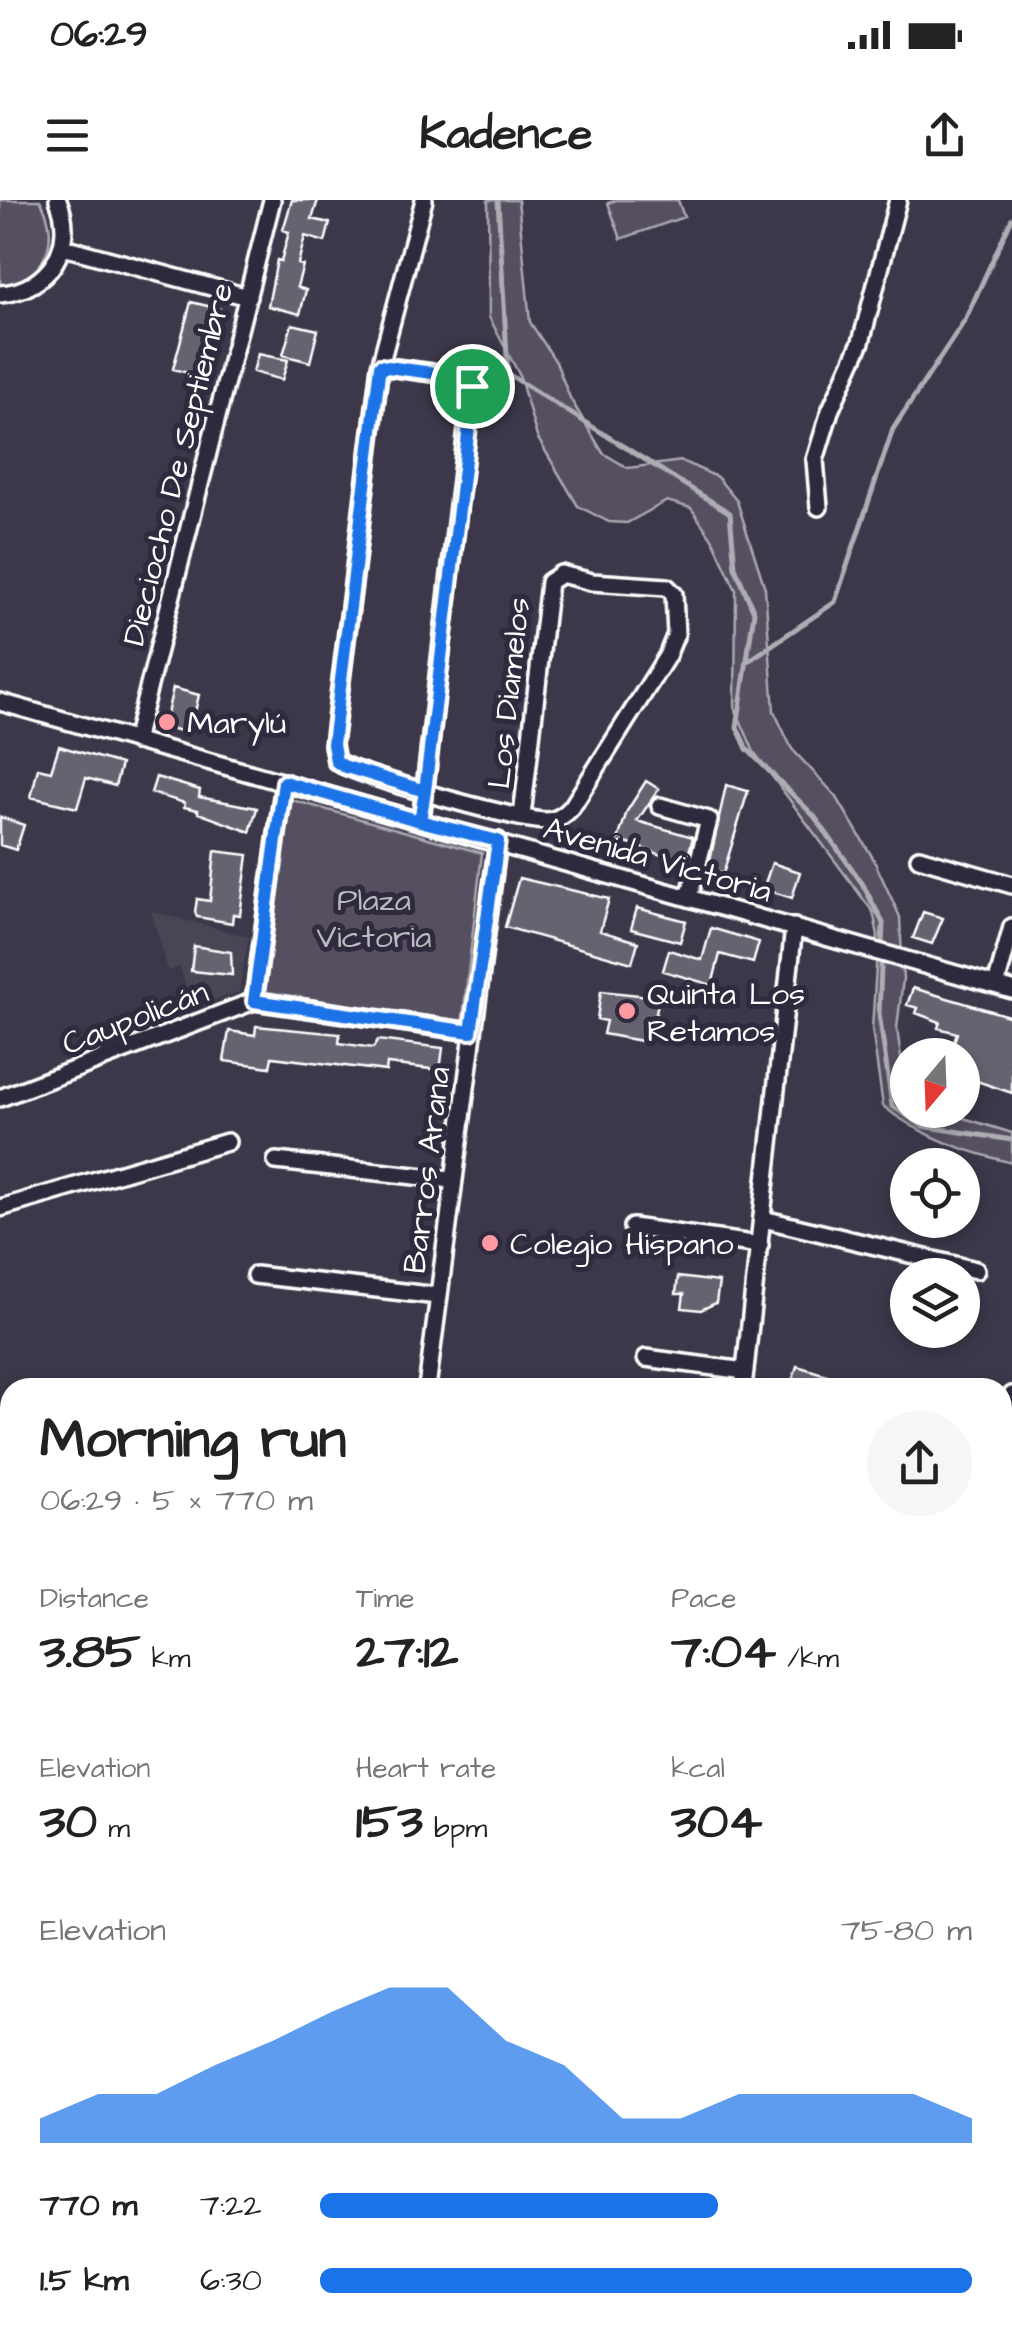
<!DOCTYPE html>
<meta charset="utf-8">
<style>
:root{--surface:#fff;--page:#f6f6f6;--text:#222;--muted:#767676;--accent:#1a73e8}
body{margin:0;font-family:"Architects Daughter",sans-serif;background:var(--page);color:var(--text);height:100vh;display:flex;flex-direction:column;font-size:38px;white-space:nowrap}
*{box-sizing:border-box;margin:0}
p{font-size:32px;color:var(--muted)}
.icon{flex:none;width:55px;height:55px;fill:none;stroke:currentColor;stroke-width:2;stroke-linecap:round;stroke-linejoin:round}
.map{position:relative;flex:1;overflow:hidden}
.panel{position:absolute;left:0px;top:1178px;width:1012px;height:962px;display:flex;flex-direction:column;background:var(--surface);border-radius:30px 30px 0 0;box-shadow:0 5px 15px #0003}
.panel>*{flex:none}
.needle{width:65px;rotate:199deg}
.fabs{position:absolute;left:890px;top:838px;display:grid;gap:20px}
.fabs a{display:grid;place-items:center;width:90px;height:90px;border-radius:50%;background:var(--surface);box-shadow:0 5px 15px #0003;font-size:50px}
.pin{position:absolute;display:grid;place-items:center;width:85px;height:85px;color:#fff;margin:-42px;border:5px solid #fff;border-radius:50%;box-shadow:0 2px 10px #0007}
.round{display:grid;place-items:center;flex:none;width:105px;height:105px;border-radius:52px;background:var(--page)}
.overview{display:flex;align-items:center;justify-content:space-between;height:170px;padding:0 40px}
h1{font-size:55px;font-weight:700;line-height:75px}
.metrics{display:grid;grid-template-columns:repeat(3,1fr);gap:15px;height:170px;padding:10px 40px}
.metrics div{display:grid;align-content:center}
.metrics b{font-size:50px;font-weight:700}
.metrics small{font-size:28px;font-weight:400}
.metrics p{font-size:28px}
.chart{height:280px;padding:20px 40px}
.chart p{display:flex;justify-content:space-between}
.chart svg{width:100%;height:180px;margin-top:10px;fill:var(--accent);opacity:.7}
ul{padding:0 40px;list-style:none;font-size:32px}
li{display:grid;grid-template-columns:160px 120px 1fr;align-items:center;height:75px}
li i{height:25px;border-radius:12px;background:var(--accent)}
.status{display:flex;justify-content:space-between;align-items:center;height:70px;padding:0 50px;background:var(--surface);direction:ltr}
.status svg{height:28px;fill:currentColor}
header{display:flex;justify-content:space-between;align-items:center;height:130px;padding:0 40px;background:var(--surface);font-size:45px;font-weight:700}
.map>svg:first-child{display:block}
.built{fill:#494455}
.green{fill:#555060;stroke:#aaa8b0;stroke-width:2.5}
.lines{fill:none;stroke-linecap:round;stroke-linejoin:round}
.stream{stroke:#afadb4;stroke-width:5}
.building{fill:#666270;stroke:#fff;stroke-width:2.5}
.minor-casing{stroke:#fff;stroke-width:22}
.major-casing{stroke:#fff;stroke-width:28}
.minor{stroke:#2f2a3d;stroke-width:15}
.major{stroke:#2f2a3d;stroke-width:20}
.rail-casing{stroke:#fff;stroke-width:9}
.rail{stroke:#2f2a3d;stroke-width:5;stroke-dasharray:15;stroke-linecap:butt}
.route-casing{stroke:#fff;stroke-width:20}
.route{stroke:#1a73e8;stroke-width:12}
.poi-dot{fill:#ff9aa2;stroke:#2f2a3d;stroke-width:4}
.labels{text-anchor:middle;stroke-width:10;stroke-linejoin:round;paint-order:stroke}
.street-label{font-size:32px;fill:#fff;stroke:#2f2a3d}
.poi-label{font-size:32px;fill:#fff;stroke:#2f2a3d;text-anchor:start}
.park-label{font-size:32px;fill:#bbb9bf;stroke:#2f2a3d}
</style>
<div class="status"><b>06:29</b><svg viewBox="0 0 49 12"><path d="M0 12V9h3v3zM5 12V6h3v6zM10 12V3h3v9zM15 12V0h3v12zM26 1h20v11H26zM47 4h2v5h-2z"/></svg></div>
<header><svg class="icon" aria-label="menu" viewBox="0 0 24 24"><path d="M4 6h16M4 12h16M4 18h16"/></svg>Kadence<svg class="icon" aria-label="share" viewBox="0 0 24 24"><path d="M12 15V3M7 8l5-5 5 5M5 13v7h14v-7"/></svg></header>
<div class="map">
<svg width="1012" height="2138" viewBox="0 0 1012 2138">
<rect width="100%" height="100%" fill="#3c3749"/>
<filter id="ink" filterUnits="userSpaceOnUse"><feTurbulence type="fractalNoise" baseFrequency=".01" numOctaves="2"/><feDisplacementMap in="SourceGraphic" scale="20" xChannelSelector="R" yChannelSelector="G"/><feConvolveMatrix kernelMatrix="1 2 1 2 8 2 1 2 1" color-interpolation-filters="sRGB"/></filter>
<g filter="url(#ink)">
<!-- built -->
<path class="built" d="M151 711 249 737 239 792 192 808 180 767 168 771Z"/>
<!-- green -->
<path class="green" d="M0 0H40C62 37 46 81 0 85Z
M488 0H518L530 122 556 162 570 198 603 253 628 268 682 261 717 277 737 301 765 388 774 511 792 549 836 596 873 658 900 717 903 779 897 828 908 910H938L1012 933V963C965 951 921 937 883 906L872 829 878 735 873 712 754 552 735 508 736 390 713 340 691 308 667 301 627 323 609 322 578 306 537 237 519 174 489 117Z
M617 0H678L684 17 621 39 608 3Z
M292 600 482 653 462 825 262 791Z
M1012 1539V1760L1003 1783 1002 1540Z"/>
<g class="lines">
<!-- stream -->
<path class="stream" d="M498 0 508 174 730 313 735 367 754 412 737 527 747 549 814 616 862 683 883 723 879 813 892 906 922 926 1012 940
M747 462 835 402 893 229 965 120 1012 18
M0 1741 10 1744
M1002 1975 1012 1977"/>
</g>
<!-- building -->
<path class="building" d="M292 0H318L312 19 330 23 325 42 305 36 298 64 303 65 297 87 306 90 300 114 268 106 277 60 281 61 289 32 283 30Z
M191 102 220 109 202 177 173 169Z
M292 124 318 130 310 162 283 155Z
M258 154 288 160 282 180 253 172Z
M173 488 199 495 190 533 164 527Z
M59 546 121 564 115 586 86 578 77 608 31 597 38 568 51 571Z
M156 577 200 590 199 597 257 608 250 632 198 613V610L184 607 185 603 151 593Z
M646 581 659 589 637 621 693 637 686 663 623 642 619 648 616 646 627 611Z
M726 585 748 591 723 674 708 670Z
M0 617 24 625 16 650 0 645Z
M215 651 248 655 240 715 233 714 232 723 197 717 195 712 197 699 210 701Z
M772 663 800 672 792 698 763 689Z
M519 678 609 699 600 731 638 742 632 763 505 727Z
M637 708 686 721 680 742 631 729Z
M923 712 943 718 932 744 913 738Z
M711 728 759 742 753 763 720 754 712 785 663 771 669 750 702 760Z
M194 746 231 752 232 775 191 771Z
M913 788 1012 817V893L962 876V855H949L957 833 938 828 940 822 916 813 918 808 907 805Z
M601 791 659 797 654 823 644 821 641 841 603 834 606 821 597 819Z
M256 826 340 834 339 843 373 848 378 840 443 848 440 870 387 864 386 871 272 857 270 867 224 861 229 831 255 835Z
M678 1077 719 1082 716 1103 701 1110 682 1108 684 1094H676Z
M797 1166 830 1176 826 1188H790Z"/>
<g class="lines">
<defs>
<path id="minor" d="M424 0 380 166 333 545 336 561C360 577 517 620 546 621 557 621 565 615 572 607L667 456 676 434 674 394 667 387 592 382 561 374 549 382 522 616
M63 47 248 97
M0 94C49 91 77 45 58 0
M380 166 470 178 472 186 421 621
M819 307 815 260 830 211 861 142 898 0
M0 502 1012 790
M135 541 272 0
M660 606 709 620 689 698
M919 658 1012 685
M996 785 1012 727
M254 801 284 582
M0 898 254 801 471 832
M276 961 452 980
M0 1008 227 942
M763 1019 976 1070
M632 1027 760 1045
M255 1075 438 1096
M646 1158 745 1171
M427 1188 498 641
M743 1188 794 727
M1002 1230 1012 1195
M1002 1419 1012 1418
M0 1429 10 1435
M0 1685 10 1689
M0 1929 10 1908
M1002 2074 1010 2044
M122 2138 126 2130
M448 2138 452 2130
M844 2138 848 2130
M987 2138 989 2130"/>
<path id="major" d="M0 1288 10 1299
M1002 1517 1012 1516
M0 1808 10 1810
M1002 2042 1012 2044"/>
</defs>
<!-- minor casing -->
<use href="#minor" class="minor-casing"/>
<!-- major casing -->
<use href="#major" class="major-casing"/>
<!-- minor -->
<use href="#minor" class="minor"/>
<!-- major -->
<use href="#major" class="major"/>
<defs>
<path id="rail" d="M0 1775 10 1777
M1002 1997 1012 1999
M1002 2017 1012 2019"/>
</defs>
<!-- rail casing -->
<use href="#rail" class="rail-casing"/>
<!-- rail -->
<use href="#rail" class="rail"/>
</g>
</g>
<g class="lines" filter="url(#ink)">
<defs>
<path id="route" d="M472 186 471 210 425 591 420 621 284 582 254 801 471 832 498 641 420 621 425 591 343 566 336 561 333 544 380 166 470 178 472 186"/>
</defs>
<!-- route casing -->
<use href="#route" class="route-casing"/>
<!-- route -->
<use href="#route" class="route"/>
</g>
<!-- markers -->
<g class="poi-dot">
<circle cx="167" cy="522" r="10"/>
<circle cx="627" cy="811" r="10"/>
<circle cx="490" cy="1043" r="10"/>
</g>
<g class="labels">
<!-- street labels -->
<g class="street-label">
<text transform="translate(177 264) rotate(-76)" y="11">Dieciocho De Septiembre</text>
<text transform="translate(508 493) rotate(-84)" y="11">Los Diamelos</text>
<text transform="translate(658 659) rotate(16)" y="11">Avenida Victoria</text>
<text transform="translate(135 817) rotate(-21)" y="11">Caupolicán</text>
<text transform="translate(426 970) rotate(-83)" y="11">Barros Arana</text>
</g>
<!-- poi labels -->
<g class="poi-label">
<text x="187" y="533">Marylú</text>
<text x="647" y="804">Quinta Los<tspan x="647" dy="37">Retamos</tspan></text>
<text x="510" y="1054">Colegio Hispano</text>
</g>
<!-- park labels -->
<g class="park-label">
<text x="374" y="710">Plaza<tspan x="374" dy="37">Victoria</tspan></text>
</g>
</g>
</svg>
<div class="fabs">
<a><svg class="needle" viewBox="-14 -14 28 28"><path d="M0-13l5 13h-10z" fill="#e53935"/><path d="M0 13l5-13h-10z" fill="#767676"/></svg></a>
<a><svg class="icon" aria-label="locate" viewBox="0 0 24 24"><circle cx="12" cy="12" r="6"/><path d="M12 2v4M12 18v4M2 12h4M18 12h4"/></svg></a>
<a><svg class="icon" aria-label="layers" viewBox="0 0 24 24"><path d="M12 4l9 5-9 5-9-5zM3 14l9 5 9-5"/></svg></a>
</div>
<div class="pin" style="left:472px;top:186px;background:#1e9e55"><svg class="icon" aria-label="arrive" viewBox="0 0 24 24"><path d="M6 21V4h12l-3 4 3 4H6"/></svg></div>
<section class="panel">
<div class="overview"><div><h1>Morning run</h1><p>06:29 · 5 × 770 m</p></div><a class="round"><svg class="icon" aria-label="share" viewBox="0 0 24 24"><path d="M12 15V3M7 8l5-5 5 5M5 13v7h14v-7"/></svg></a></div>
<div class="metrics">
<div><p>Distance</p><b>3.85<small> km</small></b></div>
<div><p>Time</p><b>27:12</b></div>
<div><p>Pace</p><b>7:04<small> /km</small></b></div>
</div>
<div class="metrics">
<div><p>Elevation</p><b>30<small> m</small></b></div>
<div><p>Heart rate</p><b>153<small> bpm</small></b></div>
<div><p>kcal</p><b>304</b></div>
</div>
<div class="chart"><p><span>Elevation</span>75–80 m</p>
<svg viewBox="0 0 160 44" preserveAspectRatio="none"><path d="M0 44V38L10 32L20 32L30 25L40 19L50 12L60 6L70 6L80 19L90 25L100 38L110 38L120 32L130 32L140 32L150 32L160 38V44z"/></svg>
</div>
<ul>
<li><b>770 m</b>7:22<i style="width:61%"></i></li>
<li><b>1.5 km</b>6:30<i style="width:100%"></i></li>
</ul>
</section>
</div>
